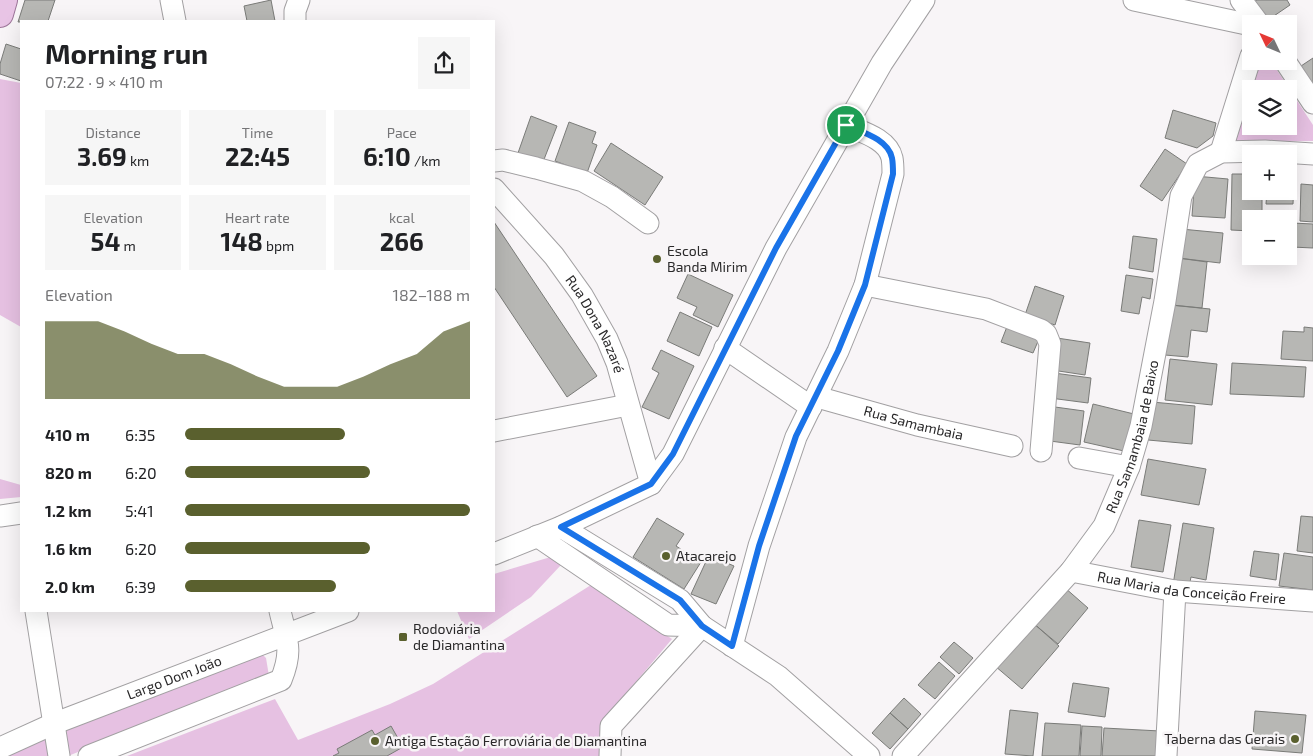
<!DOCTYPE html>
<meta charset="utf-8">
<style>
:root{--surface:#fff;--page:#f6f6f6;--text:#202124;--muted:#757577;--accent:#5a602e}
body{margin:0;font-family:"Exo 2",sans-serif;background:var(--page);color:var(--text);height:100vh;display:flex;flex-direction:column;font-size:19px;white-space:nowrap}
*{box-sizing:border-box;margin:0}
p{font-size:16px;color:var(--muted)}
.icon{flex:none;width:28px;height:28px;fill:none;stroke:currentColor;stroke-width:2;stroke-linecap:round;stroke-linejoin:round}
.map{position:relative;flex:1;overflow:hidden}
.panel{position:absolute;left:20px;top:20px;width:475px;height:592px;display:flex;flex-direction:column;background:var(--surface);border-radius:0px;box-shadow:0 5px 20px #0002}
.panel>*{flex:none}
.needle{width:32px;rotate:313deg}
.buttons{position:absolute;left:1242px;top:15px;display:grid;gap:10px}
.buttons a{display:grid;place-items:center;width:55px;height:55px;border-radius:0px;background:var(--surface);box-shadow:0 5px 20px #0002;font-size:25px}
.pin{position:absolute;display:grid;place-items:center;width:42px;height:42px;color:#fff;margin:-21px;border:2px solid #fff;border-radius:50%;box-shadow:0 1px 5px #0007}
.round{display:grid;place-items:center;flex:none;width:52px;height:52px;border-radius:0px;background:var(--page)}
.overview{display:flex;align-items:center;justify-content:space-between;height:85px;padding:0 25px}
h1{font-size:28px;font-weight:700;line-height:38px}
.figures{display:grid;grid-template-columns:repeat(3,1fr);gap:8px;height:85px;padding:5px 25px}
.figures div{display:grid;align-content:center;border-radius:0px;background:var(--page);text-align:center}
.figures b{font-size:25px;font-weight:700}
.figures small{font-size:14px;font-weight:400}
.figures p{font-size:14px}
.chart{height:140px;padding:10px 25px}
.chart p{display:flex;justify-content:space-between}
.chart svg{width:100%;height:90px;margin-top:5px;fill:var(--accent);opacity:.7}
ul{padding:0 25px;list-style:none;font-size:16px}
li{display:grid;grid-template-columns:80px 60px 1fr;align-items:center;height:38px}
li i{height:12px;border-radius:6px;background:var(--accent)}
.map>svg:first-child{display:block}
.green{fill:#e6c1e2;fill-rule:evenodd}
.building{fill:#b7b7b4;stroke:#7a7b78}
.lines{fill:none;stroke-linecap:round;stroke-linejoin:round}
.minor-casing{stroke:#a2a0a2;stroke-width:23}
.major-casing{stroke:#9c7498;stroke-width:28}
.minor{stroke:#fff;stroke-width:21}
.major{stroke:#e8c4e5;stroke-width:26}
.route-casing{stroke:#fff;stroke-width:10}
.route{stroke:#1a73e8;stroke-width:6}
.poi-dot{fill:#5a602e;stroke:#f8f5f7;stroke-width:2}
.labels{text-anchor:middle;stroke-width:5;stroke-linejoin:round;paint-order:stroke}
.poi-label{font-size:14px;fill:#2a292a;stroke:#f8f5f7;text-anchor:start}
.street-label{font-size:14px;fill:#2a292a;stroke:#f8f5f7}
</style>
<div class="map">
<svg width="1313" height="756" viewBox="0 0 1313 756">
<rect width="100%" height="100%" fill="#f8f5f7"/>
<!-- green -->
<path class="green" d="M1256 61H1271L1313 125V141L1232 142ZM1251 89H1289V126H1251Z
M0 79 21 83V327L0 315Z
M0 479 21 485V497L0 499Z
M554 556 561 565 531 597 469 639 457 611H494V574Z
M591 585 672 639 603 721 600 756H127L275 699 298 740 390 704 433 684Z
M260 652 266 658 269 676 68 756H4L38 741Z"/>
<!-- building -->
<path class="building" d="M25 0H55L48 21 18 22Z
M271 0 275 21H247L244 6Z
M1257 0H1287L1290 5 1268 20 1255 1Z
M6 44 21 49V81L0 74V64Z
M1313 58V90L1298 68Z
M1173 110 1216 123 1213 136 1197 148 1165 138Z
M531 116 557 126 543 162 518 153Z
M569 122 596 132 592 143 597 145 587 173 555 161Z
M611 143 663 177 645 205 594 171Z
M1165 149 1187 164 1162 201 1140 186Z
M1232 174H1251V191H1262V219H1251V231L1231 230Z
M1195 176 1228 179 1225 218 1192 216Z
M1289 181H1294L1293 204H1266L1267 191H1289Z
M1301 184 1313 185V222L1300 221Z
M494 222 597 376 567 397 494 287Z
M1292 223 1313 224V248L1292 247Z
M1181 229 1223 233 1220 263 1178 258Z
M1133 236 1157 239 1153 272 1129 268Z
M1178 258 1207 262 1202 308 1172 305Z
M688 274 733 295 718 327 693 315 697 307 677 298Z
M1126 275 1153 279 1150 299 1142 297 1139 314 1121 311Z
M1035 286 1064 296 1055 325 1025 315Z
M1170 305 1210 309 1207 332 1191 330 1188 357 1165 355Z
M680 312 712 327 699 356 667 341Z
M1010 319 1042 332 1033 353 1001 342Z
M1304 327 1313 328V361L1281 359 1283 331 1304 332Z
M1057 338 1090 343 1085 375 1052 370Z
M661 350 694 366 669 419 642 407 659 373 652 369Z
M1170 359 1217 364 1212 405 1165 400Z
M1232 363 1306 367 1304 397 1230 394Z
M1054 373 1091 378 1088 403 1050 398Z
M1152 402 1195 406 1192 444 1148 440Z
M1093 404 1134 414 1124 451 1084 442Z
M1055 407 1084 411 1080 445 1050 441Z
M1148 459 1206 469 1199 505 1141 495Z
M1301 516 1313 517V553L1297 551Z
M657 518 684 534 676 546 701 562 684 589 633 557Z
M1139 520 1171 525 1163 572 1131 567Z
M1183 523 1214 528 1206 580 1191 577 1189 587 1173 585Z
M1254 551 1279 554 1276 580 1250 576Z
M1284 553 1313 557V590L1279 586Z
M709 555 734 566 716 604 691 594Z
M1064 587 1088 608 1058 644 1033 623Z
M1032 622 1059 646 1022 689 995 666Z
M954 642 973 658 959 674 940 657Z
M939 662 955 676 935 699 918 685Z
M1073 683 1109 688 1105 717 1068 712Z
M904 698 921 714 908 729 890 713Z
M1010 710 1038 713 1033 756 1005 754Z
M1255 711 1306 715 1302 753 1252 749Z
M890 713 908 729 890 749 872 733Z
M1045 723 1081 725 1079 756H1042Z
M391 726 403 747 387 756H333L339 753 337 749 372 730 375 735Z
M1082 726 1102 727 1101 756H1080Z
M1104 728 1160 731 1159 756H1102Z"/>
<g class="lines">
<defs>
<g id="minor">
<path d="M171 0 175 21"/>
<path d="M1134 0 1251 25"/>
<path d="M1241 0 1259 24"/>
<path d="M295 21V11L299 0"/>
<path d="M1285 61 1313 103"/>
<path d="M1221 152 1251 56"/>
<path d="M494 161 503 160 536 168 583 181 612 197 648 223"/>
<path id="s1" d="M494 189 554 256 582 295 607 339 617 363 651 484"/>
<path d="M865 285 986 309 1041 330 1046 334 1050 344 1041 451"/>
<path d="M725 348 811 407"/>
<path id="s2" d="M817 397 917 425 1012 446"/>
<path d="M494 431 628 405"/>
<path d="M1079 458 1129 467"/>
<path d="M0 516 21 513"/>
<path d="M561 527 680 600 702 626 778 676 869 756"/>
<path d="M537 536 668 625 702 626"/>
<path d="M494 554 561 527 651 484 673 454 776 248 882 63 924 0"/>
<path id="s3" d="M1071 571 1175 591 1313 601"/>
<path d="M36 611 59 756"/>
<path d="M732 646 759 546 796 437 838 351 865 285 893 174C893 169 893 163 892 158 888 139 862 132 846 125"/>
<path id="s4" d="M0 748 53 724 348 611"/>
<path d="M89 756 281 680C293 651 287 641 280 611"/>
<path d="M610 756 611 726 702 626"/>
<path id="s5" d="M903 756 1071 571 1104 526 1129 467 1141 426 1165 301 1181 196 1198 164 1221 152 1265 151 1313 154"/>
<path d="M1166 756 1175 591"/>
</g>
<path id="major" d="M0 14 4 0"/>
</defs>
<!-- minor casing -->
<use href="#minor" class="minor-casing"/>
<!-- major casing -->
<use href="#major" class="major-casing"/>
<!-- minor -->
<use href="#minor" class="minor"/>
<!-- major -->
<use href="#major" class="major"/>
</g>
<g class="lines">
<defs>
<path id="route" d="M846 125C862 132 888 139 892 158 893 163 893 169 893 174L865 285 838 351 796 436 759 546 732 646 702 626 680 600 561 527 651 484 673 454 776 248Z"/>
</defs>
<!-- route casing -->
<use href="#route" class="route-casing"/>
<!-- route -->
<use href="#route" class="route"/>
</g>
<!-- markers -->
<g class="poi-dot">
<circle cx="657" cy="259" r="5"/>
<circle cx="666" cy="556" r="5"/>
<rect x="398" y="632" width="10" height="10" rx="2.5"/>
<circle cx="1295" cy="739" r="5"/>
<circle cx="375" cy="741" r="5"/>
</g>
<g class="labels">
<!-- poi labels -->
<g class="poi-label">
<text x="667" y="256">Escola<tspan x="667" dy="16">Banda Mirim</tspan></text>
<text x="676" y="561">Atacarejo</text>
<text x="413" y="634">Rodoviária<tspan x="413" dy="16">de Diamantina</tspan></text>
<text x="1285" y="744" text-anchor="end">Taberna das Gerais</text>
<text x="385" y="746">Antiga Estação Ferroviária de Diamantina</text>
</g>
<!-- street labels -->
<g class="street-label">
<text dy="5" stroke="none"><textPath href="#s1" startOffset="170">Rua Dona Nazaré</textPath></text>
<text dy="5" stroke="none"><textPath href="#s2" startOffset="100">Rua Samambaia</textPath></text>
<text dy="5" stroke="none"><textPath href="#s5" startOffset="400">Rua Samambaia de Baixo</textPath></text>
<text dy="5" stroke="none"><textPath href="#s3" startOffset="122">Rua Maria da Conceição Freire</textPath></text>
<text dy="5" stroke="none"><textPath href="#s4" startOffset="188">Largo Dom João</textPath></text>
</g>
</g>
</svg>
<div class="buttons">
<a><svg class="needle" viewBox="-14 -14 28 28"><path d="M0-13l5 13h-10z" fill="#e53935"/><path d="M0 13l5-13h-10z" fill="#757577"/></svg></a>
<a><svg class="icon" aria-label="layers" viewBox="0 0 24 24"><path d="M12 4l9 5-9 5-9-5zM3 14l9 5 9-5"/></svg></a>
<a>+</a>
<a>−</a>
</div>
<div class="pin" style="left:846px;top:125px;background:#1e9e55"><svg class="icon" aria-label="arrive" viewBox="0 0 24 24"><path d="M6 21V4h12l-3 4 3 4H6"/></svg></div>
<section class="panel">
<div class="overview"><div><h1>Morning run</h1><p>07:22 · 9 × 410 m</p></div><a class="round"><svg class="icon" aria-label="share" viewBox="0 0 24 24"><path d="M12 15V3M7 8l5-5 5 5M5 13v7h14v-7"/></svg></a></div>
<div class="figures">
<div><p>Distance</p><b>3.69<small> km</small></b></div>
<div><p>Time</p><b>22:45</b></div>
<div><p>Pace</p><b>6:10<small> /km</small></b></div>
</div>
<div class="figures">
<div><p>Elevation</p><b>54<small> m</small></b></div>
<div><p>Heart rate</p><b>148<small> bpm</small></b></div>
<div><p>kcal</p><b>266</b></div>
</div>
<div class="chart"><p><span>Elevation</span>182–188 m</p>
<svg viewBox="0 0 160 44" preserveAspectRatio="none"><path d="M0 44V6L10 6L20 6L30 11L40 17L50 22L60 22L70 27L80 33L90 38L100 38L110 38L120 33L130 27L140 22L150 11L160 6V44z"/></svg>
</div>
<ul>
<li><b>410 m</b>6:35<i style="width:56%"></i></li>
<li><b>820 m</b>6:20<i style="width:65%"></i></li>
<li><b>1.2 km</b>5:41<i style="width:100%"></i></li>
<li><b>1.6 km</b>6:20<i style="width:65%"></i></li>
<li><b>2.0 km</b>6:39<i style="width:53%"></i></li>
</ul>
</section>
</div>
